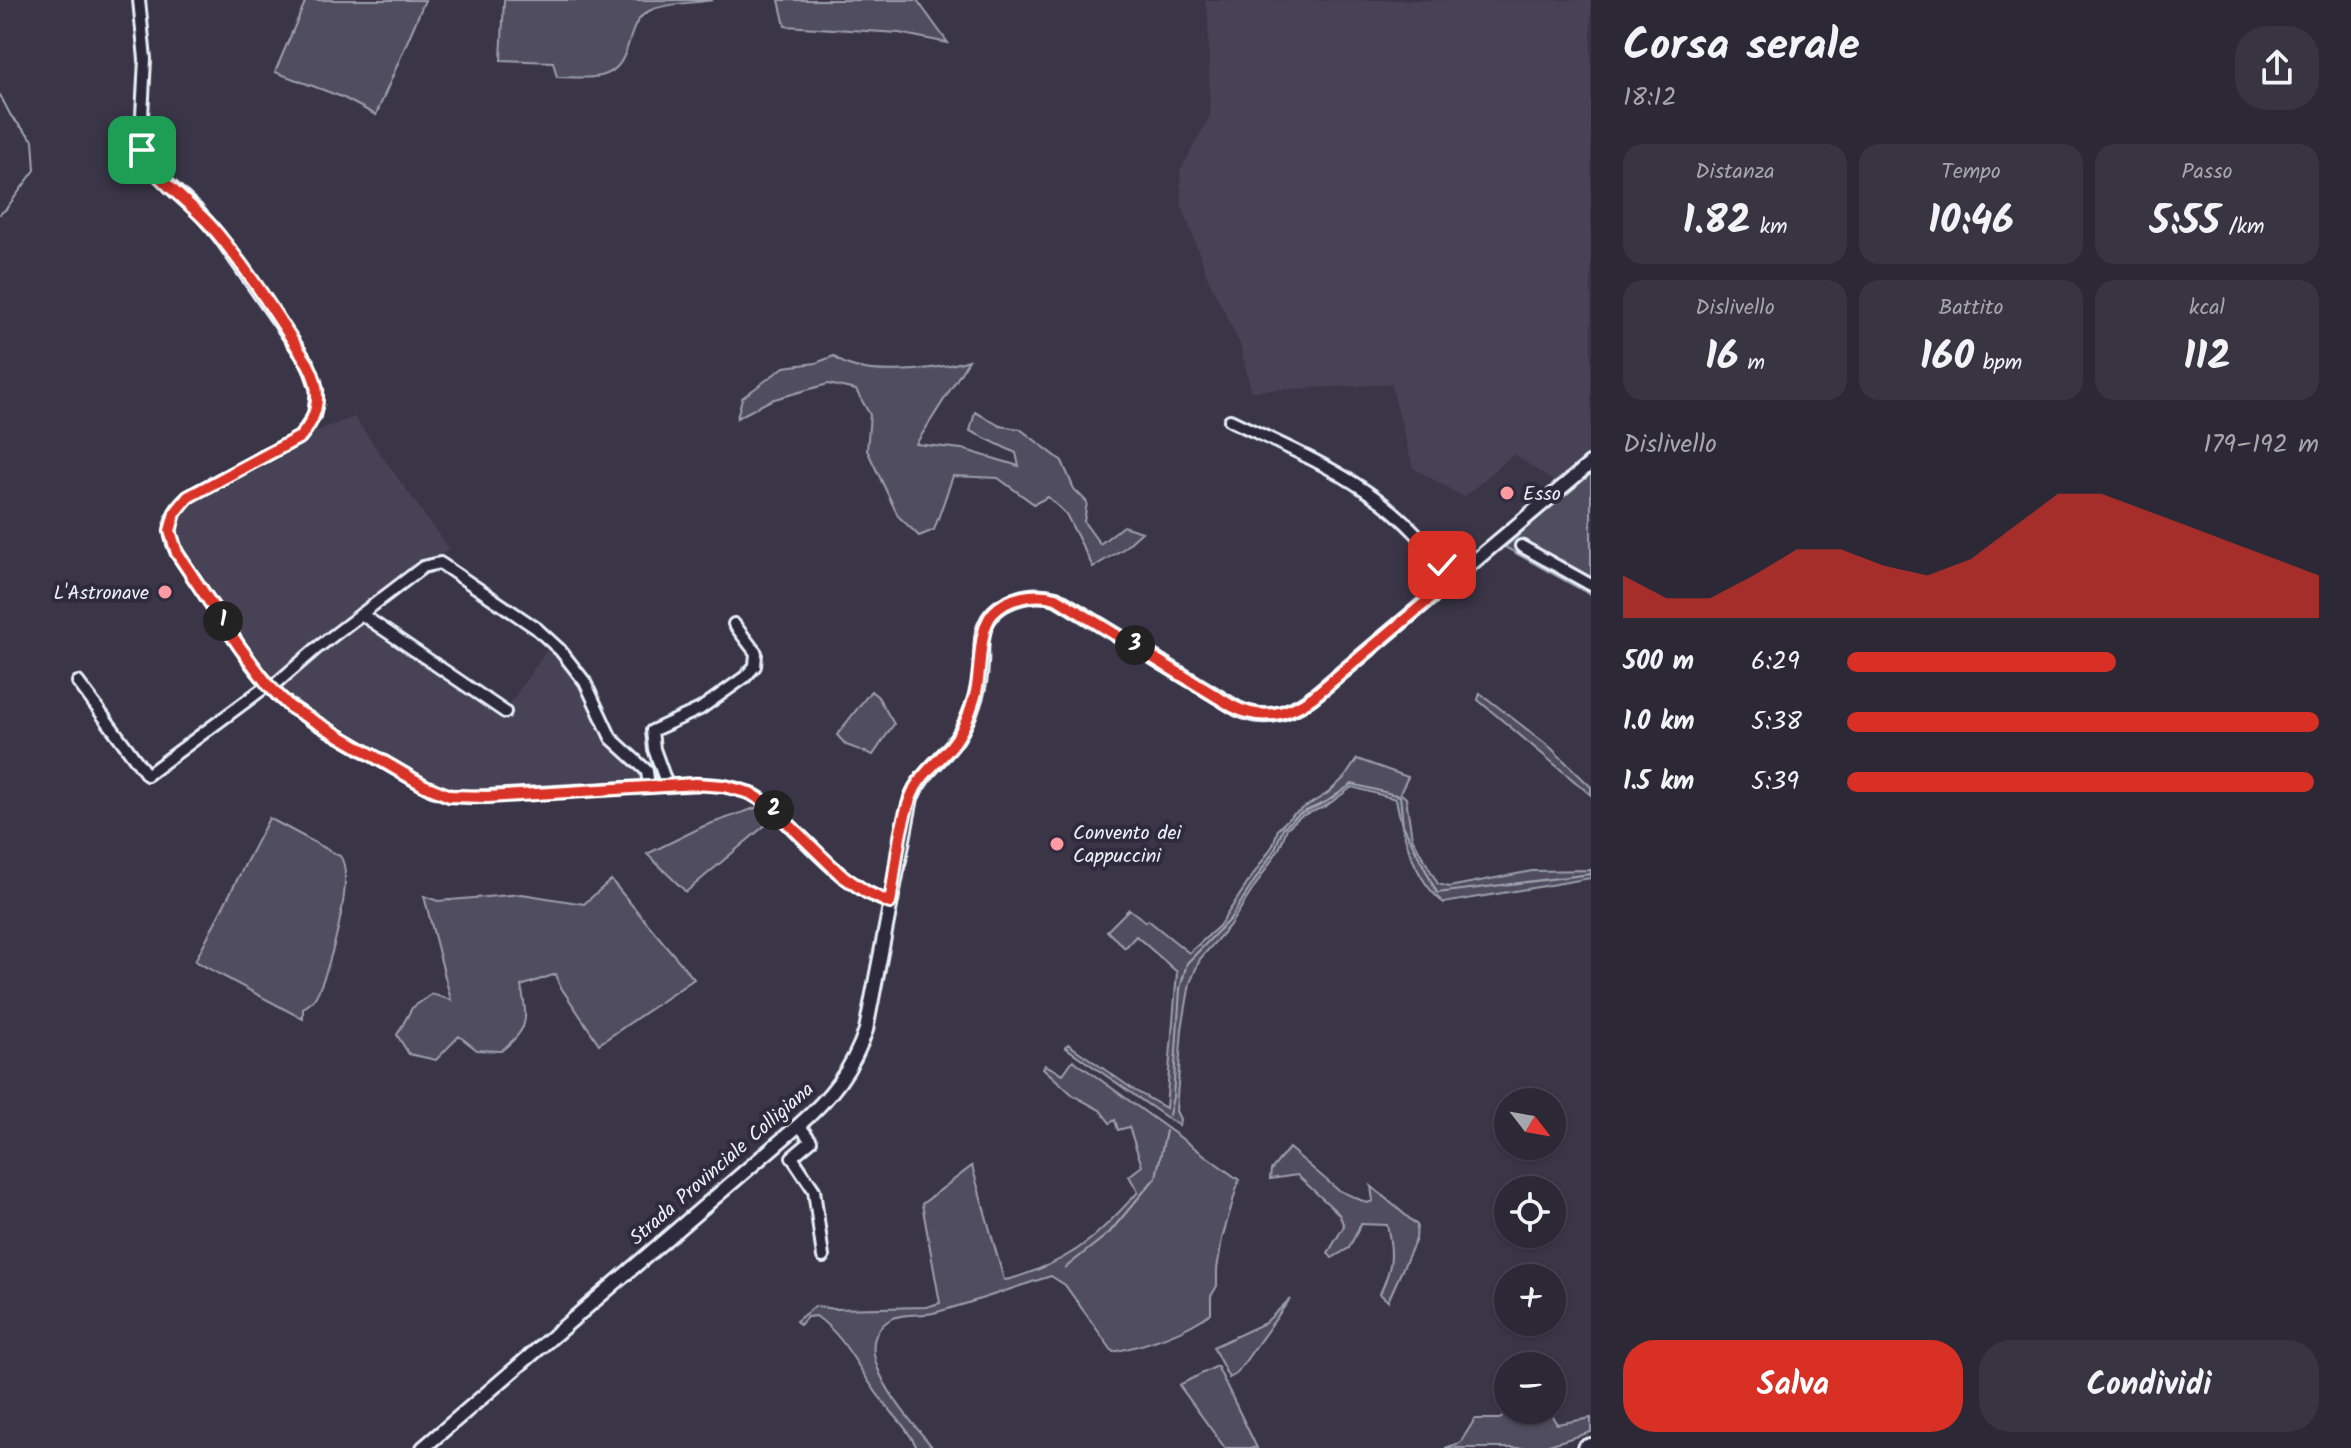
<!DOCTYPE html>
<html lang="it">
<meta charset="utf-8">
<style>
:root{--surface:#2c2836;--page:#383442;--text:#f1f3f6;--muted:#a6a6ad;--line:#484451;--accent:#d93025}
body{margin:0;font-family:Kalam,sans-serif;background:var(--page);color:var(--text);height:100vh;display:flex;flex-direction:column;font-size:30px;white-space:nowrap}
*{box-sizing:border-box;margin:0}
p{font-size:26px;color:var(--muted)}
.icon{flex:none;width:44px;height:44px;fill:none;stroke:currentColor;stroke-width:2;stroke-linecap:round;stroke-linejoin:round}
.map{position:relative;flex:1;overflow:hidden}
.details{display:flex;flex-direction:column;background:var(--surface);width:760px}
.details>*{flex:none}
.needle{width:52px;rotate:121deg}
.fabs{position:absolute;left:1494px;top:1088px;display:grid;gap:16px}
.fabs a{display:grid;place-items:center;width:72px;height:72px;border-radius:50%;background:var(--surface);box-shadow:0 2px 6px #0004,0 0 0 2px var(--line);font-size:40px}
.pin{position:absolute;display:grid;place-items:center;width:68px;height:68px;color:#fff;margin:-34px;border-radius:16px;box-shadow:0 4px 12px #0006}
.km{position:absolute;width:40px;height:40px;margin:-20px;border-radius:50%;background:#222;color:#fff;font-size:22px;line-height:40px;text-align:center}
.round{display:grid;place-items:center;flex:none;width:84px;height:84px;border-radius:32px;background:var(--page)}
.summary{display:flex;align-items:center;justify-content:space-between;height:136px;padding:0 32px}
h1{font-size:44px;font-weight:700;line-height:60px}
.metrics{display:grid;grid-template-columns:repeat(3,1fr);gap:12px;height:136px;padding:8px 32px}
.metrics div{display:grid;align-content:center;border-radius:20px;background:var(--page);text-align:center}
.metrics b{font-size:40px;font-weight:700}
.metrics small{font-size:22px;font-weight:400}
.metrics p{font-size:22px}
.chart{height:224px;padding:16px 32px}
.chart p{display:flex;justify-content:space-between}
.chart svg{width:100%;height:144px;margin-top:8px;fill:var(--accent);opacity:.7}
.cta{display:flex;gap:16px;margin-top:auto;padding:16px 32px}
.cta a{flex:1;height:92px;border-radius:32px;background:var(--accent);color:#fff;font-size:32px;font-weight:700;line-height:92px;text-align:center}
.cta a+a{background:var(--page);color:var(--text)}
ul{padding:0 32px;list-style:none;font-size:26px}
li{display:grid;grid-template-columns:128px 96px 1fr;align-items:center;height:60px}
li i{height:20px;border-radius:10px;background:var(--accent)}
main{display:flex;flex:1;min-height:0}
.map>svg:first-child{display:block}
.built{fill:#464354}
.green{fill:#504e5f;stroke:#9ca0ac;stroke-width:2}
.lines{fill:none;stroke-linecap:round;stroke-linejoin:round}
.stream{stroke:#a2a6b1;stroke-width:2}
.minor-casing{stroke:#e8f1f8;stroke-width:16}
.major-casing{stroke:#e8f1f8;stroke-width:18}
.highway-casing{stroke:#e8f1f8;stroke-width:20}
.minor{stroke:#2f2a3d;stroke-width:10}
.major{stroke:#2f2a3d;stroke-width:12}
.highway{stroke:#2f2a3d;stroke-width:14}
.route-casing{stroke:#fff;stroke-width:16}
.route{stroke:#d93025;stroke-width:10}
.poi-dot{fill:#ff9aa2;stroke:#2f2a3d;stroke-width:3}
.labels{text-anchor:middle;stroke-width:8;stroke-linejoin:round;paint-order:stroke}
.poi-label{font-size:20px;fill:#e8f1f8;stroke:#2f2a3d;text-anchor:start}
.street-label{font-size:20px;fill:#e8f1f8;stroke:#2f2a3d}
</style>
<main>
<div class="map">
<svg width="1591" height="1448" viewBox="0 0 1591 1448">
<rect width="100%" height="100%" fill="#3a3648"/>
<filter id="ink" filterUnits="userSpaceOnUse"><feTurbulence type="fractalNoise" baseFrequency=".0125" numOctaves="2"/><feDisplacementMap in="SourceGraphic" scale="16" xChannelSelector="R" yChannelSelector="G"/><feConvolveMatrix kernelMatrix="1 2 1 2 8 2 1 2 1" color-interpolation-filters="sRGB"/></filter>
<g filter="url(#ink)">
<!-- built -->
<path class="built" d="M1205 0H1591V456L1558 485 1514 454 1464 497 1413 468 1391 384 1251 391 1240 344 1207 276 1182 205 1180 171 1210 116 1208 14Z
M354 417 449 549 362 614 504 712 557 636 591 683 610 727 654 771 659 786 446 795 280 698 172 544 177 507 300 437Z"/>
<!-- green -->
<path class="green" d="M306 0H425L376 115 342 97 275 72Z
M504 0H713C696 3 667 3 651 10 622 22 636 68 601 76 587 79 571 77 557 77L553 62 501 60Z
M779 0H917L948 43 899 33 785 26Z
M834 356C857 380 939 370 969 360L916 444 962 449 1019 466 1016 453 970 431 975 412 1000 426 1020 429 1062 461 1074 489 1087 502 1084 522 1100 544 1123 526 1142 532 1123 549 1093 567 1066 514 1048 497 1034 504 998 478 953 476 934 530 919 536 898 516 867 450 870 415 856 390 828 384 771 400 737 418 742 398 784 367 816 363Z
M1591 472V595L1505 547Z
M871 691 878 697 894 724 873 755 846 745 837 735Z
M1480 693 1551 748 1591 787V795L1478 700Z
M1357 759 1408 777 1400 793 1406 798 1412 838 1438 884 1449 887 1532 871 1591 870V878L1444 903C1414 880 1403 835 1396 799L1352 787 1326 806 1301 816 1287 828 1280 847 1230 925 1200 959 1190 983 1182 1029 1176 1111 1180 1119 1179 1126 1065 1047 1068 1044 1134 1090 1166 1108 1177 972 1136 936 1125 948 1107 931 1129 909 1146 922 1148 920 1189 953 1219 926 1273 845 1278 829 1292 815 1328 793 1345 777Z
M758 807 769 822 686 892 647 854 704 826Z
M269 818 340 856C356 876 329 973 316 996 313 1002 309 1005 303 1008V1019L195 961Z
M611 880 694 979 599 1044 560 986 556 974 521 986C528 1020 529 1029 501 1051L477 1050 459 1036 436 1060 409 1054 397 1035 412 1008 432 994 451 1000 424 896 438 901 522 894 584 904Z
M1073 1060 1239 1180 1222 1239 1217 1269V1286L1211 1296V1313C1184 1333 1146 1345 1113 1352L1065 1285 1051 1276C1012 1288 973 1303 933 1313 919 1316 905 1312 891 1319 841 1348 912 1421 933 1448H917C907 1427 895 1417 881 1399 859 1371 846 1337 816 1316L807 1317 800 1325 796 1321 815 1306 834 1309 926 1307 940 1303 922 1204 972 1166 1004 1280C1014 1279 1023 1275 1034 1271 1084 1252 1102 1230 1138 1192L1129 1176 1142 1166 1129 1127 1118 1130 1115 1120 1110 1123 1100 1110 1074 1096 1043 1068 1045 1065 1063 1074Z
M1289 1148 1338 1190 1367 1203 1373 1201 1371 1186 1417 1225 1416 1239 1388 1301 1380 1294C1392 1267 1394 1255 1387 1225L1361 1224 1349 1248 1332 1258 1328 1253 1344 1226 1339 1214 1297 1175 1270 1179 1271 1170Z
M1290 1299 1236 1374 1229 1378 1213 1347 1265 1323Z
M1217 1366 1257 1448H1225L1179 1385Z
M1515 1410H1548L1557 1424 1591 1418V1432L1539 1448H1445L1460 1443 1475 1419H1499Z"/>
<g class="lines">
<!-- stream -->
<path class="stream" d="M0 95 11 116 33 140 35 170 6 209 0 214
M1169 1115 1173 1097 1180 989 1187 963 1230 919 1275 849 1283 828 1299 814 1326 802 1352 784 1400 796 1403 825 1437 893 1591 874
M1065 1268 1109 1233 1156 1177 1166 1131"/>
<defs>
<path id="minor" d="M139 0 145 59 141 135 145 158 154 171 196 209 218 235 308 364 317 390 314 416 300 437 191 495C170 510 165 531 177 553L252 665 280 698 309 719 432 790 450 796 472 797 696 784C716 784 738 787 756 796 771 804 781 818 793 829 822 859 850 888 890 903
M1230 420C1320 463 1397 492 1452 580
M1521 546 1591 585
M361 614 505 712
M78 682 147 775 268 685
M271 688 317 648 423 567 440 563 536 628 560 650 585 682 611 738 647 771 649 787
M667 785 654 749 652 731 700 709 745 677 755 666 756 653 734 624
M799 1125 811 1141 792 1157 814 1190 823 1257"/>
<path id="major" d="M423 1448 799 1125C830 1098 853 1069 866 1030L911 798C922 770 949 756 962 730 972 711 980 687 981 665 982 653 980 640 984 629 993 600 1030 591 1056 598L1238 709C1269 723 1295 712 1320 691L1591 463"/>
<path id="highway" d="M1585 1448 1591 1446"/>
</defs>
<!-- minor casing -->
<use href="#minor" class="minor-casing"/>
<!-- major casing -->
<use href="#major" class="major-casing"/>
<!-- highway casing -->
<use href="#highway" class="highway-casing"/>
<!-- minor -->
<use href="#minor" class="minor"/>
<!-- major -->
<use href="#major" class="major"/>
<!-- highway -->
<use href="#highway" class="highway"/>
</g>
</g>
<g class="lines" filter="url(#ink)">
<defs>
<path id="route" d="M142 150C152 179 192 203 212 227 248 269 278 318 308 364 322 390 320 415 300 437L188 497 175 513 170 531 177 553 239 646 268 685 290 707 425 786 450 796 488 797 696 784 724 786 750 793 769 805 841 875 866 892 890 903C896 868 899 819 915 788 923 773 936 763 947 751 962 735 969 716 975 696 982 672 977 631 993 613 1008 597 1035 592 1056 598L1232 706C1261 721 1287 716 1313 697L1452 580 1442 565"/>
</defs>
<!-- route casing -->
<use href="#route" class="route-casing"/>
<!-- route -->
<use href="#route" class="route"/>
</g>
<!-- markers -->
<g class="poi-dot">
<circle cx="1507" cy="493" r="8"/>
<circle cx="165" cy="592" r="8"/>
<circle cx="1057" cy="844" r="8"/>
</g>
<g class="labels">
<!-- poi labels -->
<g class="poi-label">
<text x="1523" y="500">Esso</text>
<text x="149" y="599" text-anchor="end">L'Astronave</text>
<text x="1073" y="839">Convento dei<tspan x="1073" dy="23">Cappuccini</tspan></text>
</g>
<!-- street labels -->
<g class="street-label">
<text transform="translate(721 1163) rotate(-41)" y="7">Strada Provinciale Colligiana</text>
</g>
</g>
</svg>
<div class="fabs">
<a><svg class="needle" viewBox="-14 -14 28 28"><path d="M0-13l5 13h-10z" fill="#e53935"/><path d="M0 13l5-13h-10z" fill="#a6a6ad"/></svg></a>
<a><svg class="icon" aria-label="locate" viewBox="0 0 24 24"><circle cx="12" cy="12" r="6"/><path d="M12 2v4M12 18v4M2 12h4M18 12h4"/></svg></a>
<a>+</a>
<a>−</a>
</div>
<div class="pin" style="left:142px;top:150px;background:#1e9e55"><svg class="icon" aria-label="arrive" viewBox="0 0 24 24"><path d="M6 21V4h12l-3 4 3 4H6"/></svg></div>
<div class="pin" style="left:1442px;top:565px;background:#d93025"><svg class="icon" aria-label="check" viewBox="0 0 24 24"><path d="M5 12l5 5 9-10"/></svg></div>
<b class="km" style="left:223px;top:621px">1</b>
<b class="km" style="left:774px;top:810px">2</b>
<b class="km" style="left:1135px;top:645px">3</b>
</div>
<section class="details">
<div class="summary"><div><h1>Corsa serale</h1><p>18:12</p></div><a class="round"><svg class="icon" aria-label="share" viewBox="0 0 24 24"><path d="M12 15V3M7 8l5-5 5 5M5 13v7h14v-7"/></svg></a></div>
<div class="metrics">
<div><p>Distanza</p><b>1.82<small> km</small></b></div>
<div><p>Tempo</p><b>10:46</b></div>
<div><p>Passo</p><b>5:55<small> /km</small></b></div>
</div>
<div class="metrics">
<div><p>Dislivello</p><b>16<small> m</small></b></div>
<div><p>Battito</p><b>160<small> bpm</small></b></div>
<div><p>kcal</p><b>112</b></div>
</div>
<div class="chart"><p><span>Dislivello</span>179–192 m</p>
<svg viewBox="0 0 160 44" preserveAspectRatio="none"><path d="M0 44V31L10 38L20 38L30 31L40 23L50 23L60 28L70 31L80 26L90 16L100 6L110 6L120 11L130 16L140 21L150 26L160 31V44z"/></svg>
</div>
<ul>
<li><b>500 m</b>6:29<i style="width:57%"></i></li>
<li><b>1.0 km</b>5:38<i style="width:100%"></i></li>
<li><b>1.5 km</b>5:39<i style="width:99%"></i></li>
</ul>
<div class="cta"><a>Salva</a><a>Condividi</a></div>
</section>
</main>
